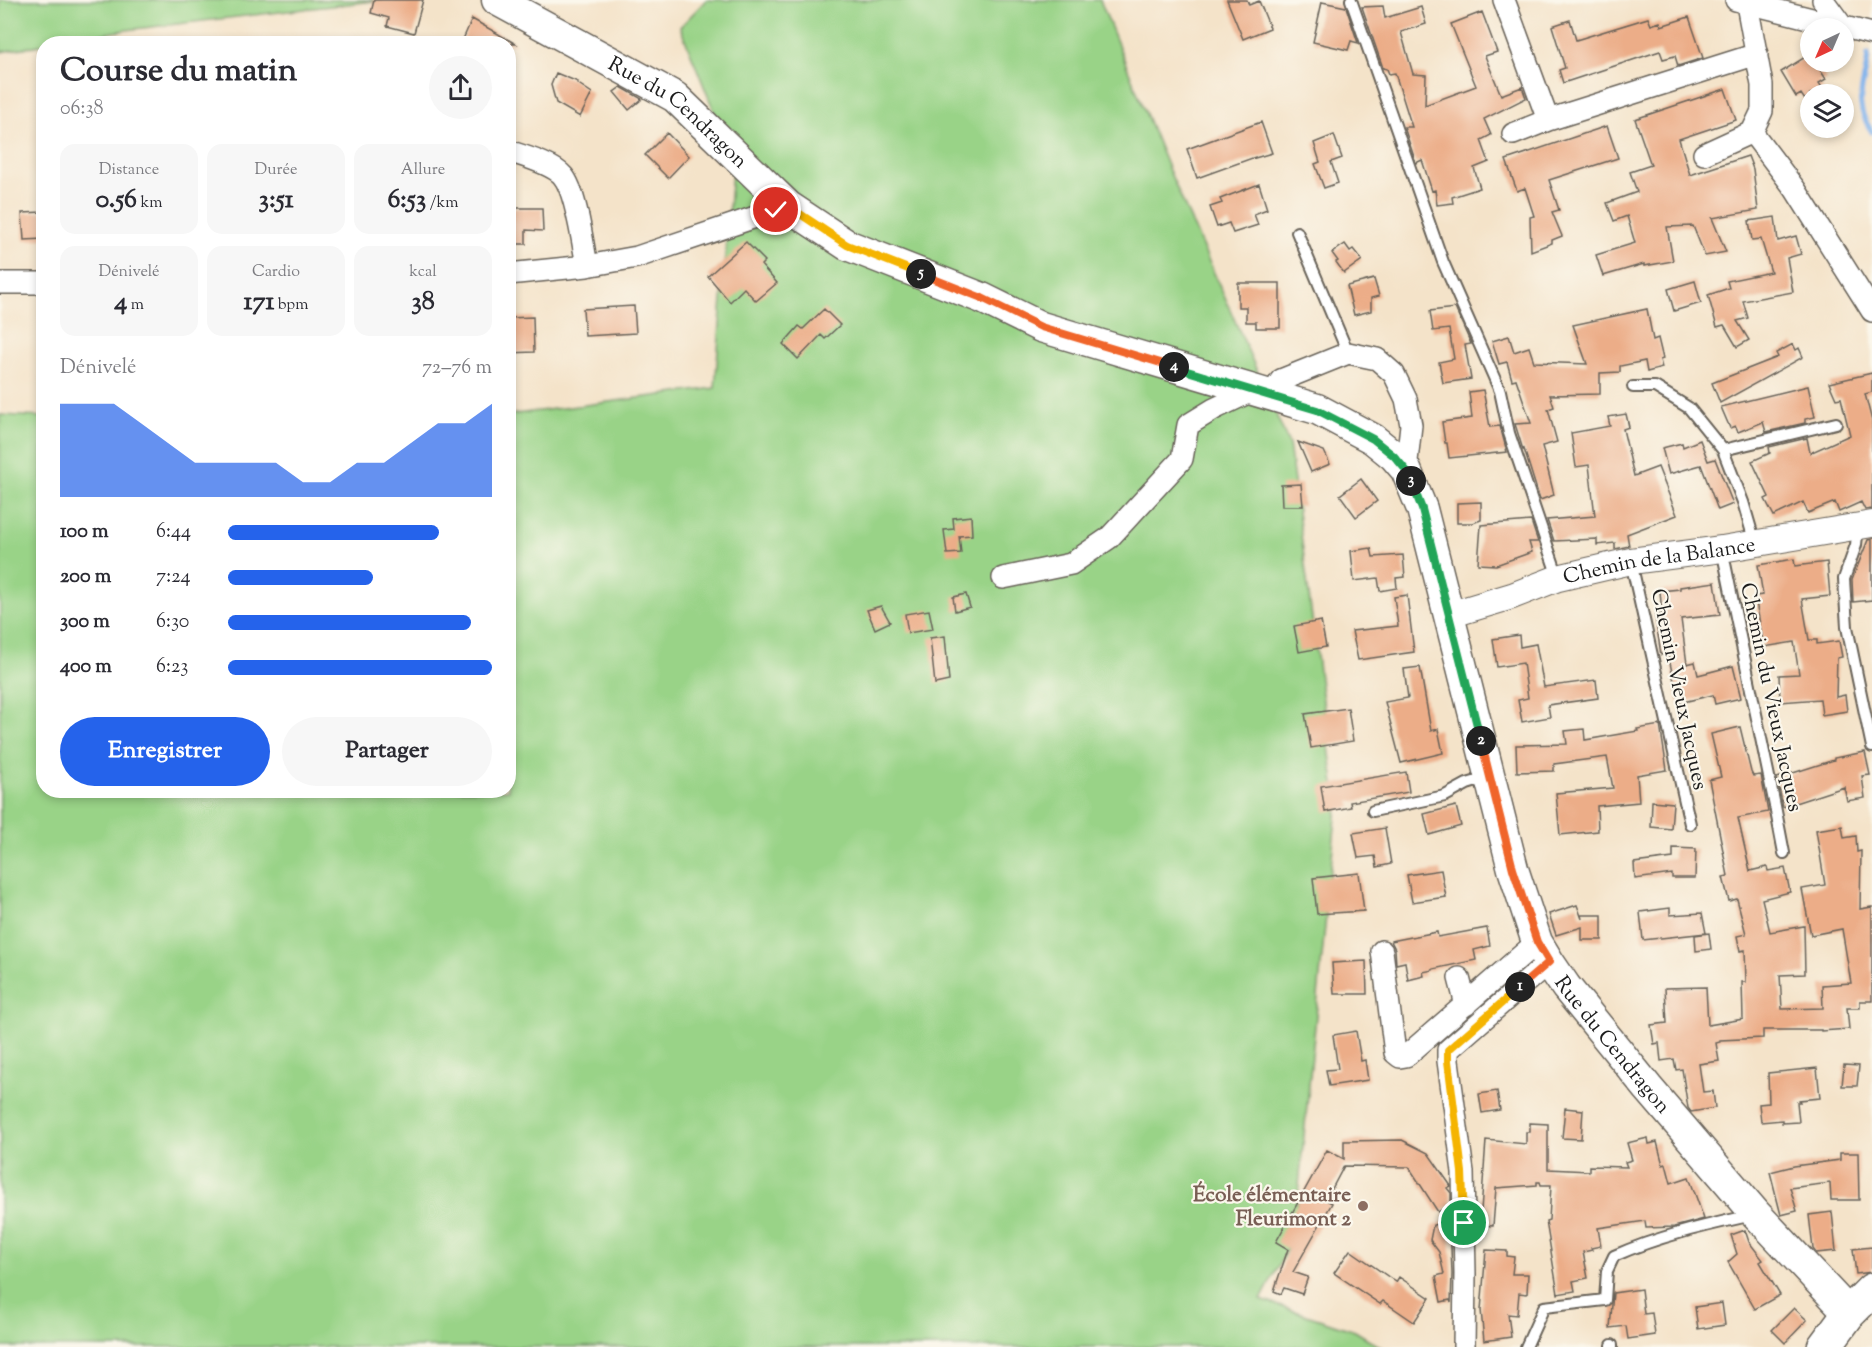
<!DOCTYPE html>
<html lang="fr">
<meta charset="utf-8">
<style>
:root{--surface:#fff;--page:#f7f7f7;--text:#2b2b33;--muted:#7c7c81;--accent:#2563eb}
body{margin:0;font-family:"Sorts Mill Goudy",serif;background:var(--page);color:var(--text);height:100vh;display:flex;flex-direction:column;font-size:22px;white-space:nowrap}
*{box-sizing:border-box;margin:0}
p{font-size:20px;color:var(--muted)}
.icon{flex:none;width:33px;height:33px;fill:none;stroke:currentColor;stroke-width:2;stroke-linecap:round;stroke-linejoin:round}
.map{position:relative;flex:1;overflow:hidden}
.details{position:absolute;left:36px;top:36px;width:480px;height:762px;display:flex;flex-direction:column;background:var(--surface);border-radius:24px;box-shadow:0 3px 9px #0003}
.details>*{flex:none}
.needle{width:39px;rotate:224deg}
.tools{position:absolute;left:1800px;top:18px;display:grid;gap:12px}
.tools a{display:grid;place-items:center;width:54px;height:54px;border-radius:50%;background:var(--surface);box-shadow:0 3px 9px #0003;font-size:30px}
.pin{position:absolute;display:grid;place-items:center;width:51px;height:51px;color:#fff;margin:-26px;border:3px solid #fff;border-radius:50%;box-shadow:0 2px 6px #0007}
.km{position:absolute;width:30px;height:30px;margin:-15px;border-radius:50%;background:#222;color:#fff;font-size:16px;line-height:30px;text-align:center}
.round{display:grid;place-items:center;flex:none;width:63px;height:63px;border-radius:32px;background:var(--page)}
.summary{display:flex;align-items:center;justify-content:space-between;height:102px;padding:0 24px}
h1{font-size:33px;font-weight:800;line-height:45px}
.metrics{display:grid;grid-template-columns:repeat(3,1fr);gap:9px;height:102px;padding:6px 24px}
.metrics div{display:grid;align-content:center;border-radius:15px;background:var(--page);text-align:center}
.metrics b{font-size:26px;font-weight:800}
.metrics small{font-size:16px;font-weight:400}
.metrics p{font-size:16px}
.chart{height:168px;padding:12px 24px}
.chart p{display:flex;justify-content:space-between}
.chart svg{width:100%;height:108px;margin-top:6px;fill:var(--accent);opacity:.7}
.button{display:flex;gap:12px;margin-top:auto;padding:12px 24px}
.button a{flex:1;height:69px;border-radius:36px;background:var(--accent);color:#fff;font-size:24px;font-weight:800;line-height:69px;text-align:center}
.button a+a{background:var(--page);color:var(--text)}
ul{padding:0 24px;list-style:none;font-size:20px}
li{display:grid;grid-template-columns:96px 72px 1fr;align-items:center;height:45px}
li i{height:15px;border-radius:8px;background:var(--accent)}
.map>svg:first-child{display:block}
.green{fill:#99d387;stroke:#5a7852;stroke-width:1.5}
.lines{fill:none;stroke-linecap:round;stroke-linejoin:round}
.stream{stroke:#7fb2ec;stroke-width:5}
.building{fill:#ecad88}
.service-casing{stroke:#686259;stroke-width:14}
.minor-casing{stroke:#686259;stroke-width:24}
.tertiary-casing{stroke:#686259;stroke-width:28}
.secondary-casing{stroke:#686259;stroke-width:33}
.primary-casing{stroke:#686259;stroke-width:36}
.service{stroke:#fff;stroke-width:10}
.minor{stroke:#fff;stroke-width:21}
.tertiary{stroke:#fff;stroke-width:26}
.secondary{stroke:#fff;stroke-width:30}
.primary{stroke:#fff;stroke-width:33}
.split-1-casing{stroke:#fff;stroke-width:12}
.split-2-casing{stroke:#fff;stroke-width:12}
.split-3-casing{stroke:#fff;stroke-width:12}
.split-4-casing{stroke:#fff;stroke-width:12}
.split-5-casing{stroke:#fff;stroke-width:12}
.split-6-casing{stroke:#fff;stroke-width:12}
.split-1{stroke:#f5b400;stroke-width:8}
.split-2{stroke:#f0652b;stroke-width:8}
.split-3{stroke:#22a559;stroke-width:8}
.split-4{stroke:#22a559;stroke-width:8}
.split-5{stroke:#f0652b;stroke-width:8}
.split-6{stroke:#f5b400;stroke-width:8}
.education-dot{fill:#8d6e63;stroke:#fbf7ec;stroke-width:2}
.labels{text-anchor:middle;stroke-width:4.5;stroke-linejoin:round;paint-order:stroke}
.street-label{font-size:21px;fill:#1c1c1c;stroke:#fbf7ec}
.education-label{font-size:21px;font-weight:bold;fill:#785e54;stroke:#fbf7ec;text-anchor:end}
</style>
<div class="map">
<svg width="1872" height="1347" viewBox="0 0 1872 1347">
<rect width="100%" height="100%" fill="#fbf7ec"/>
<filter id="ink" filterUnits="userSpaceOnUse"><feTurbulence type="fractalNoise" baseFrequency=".0167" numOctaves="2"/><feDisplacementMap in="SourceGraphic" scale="12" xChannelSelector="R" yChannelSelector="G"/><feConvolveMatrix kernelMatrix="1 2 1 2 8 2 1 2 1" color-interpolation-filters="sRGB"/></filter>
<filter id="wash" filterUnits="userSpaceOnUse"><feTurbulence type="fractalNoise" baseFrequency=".008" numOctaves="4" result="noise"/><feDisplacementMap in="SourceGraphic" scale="24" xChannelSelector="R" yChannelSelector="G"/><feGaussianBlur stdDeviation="1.35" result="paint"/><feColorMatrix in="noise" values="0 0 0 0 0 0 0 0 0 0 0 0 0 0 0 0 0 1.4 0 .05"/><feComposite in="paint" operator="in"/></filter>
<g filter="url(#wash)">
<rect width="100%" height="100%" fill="#f4e3c9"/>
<!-- green -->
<path class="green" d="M0 0H382L126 30 0 52Z
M706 0H1100L1168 168 1289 444 1337 807 1294 1235 1261 1300 1355 1331 1381 1347H0V415L43 417 44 790H508L509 415 715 388 733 158 680 27Z"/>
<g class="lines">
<!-- stream -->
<path class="stream" d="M1868 54C1866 88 1850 99 1872 132"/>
</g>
<g id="blocks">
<!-- building -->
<path class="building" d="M374 0H423L414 33 387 26 389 18 371 13Z
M1227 0H1247L1249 5 1259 1 1270 28 1243 39Z
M1322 2 1346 7 1358 43 1351 41 1348 50 1313 42Z
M1383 6 1385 18 1421 7 1426 24 1401 32 1413 74 1426 75 1425 105 1476 86 1451 24 1482 12 1497 52 1485 56 1501 95 1522 87 1526 98 1484 119 1491 135 1481 140 1489 162 1474 168 1480 188 1452 197 1453 203 1437 205 1435 190 1432 191 1422 160 1416 163 1404 127H1412L1395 73 1389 74 1387 69 1383 68 1362 7Z
M1689 17 1703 58 1678 66 1675 56 1663 59 1660 51 1563 83 1559 70 1565 68 1552 26 1570 20 1576 40 1648 18 1651 25 1660 22 1661 26Z
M472 19 516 44H461Z
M1810 54V62H1815L1826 79 1819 83 1823 89 1814 94H1810V97L1805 100 1801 94 1796 97 1781 72Z
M556 73 578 82 577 83 592 93 580 117 556 103 551 85Z
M621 87 642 99 629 110 614 92Z
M1725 89 1736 120 1679 139 1690 175 1748 156 1753 169 1758 210 1712 218 1726 252 1705 256 1693 226 1667 227 1673 261 1644 266V264L1603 276 1596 255 1635 243 1627 216 1614 221 1607 203 1637 192 1630 172 1651 165 1635 119Z
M1261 122 1272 153 1255 158V157L1197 178 1187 149Z
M1607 126 1618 158 1549 180 1559 210 1552 212 1562 236 1552 240V243L1531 251 1530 217 1534 216 1525 188 1517 191 1506 160Z
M667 133 689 156 668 178 645 155Z
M1334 135 1342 158 1331 162 1338 183 1324 188 1315 164 1320 162 1314 143Z
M1259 184 1267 209 1254 214 1258 225 1233 233 1229 223 1217 227 1210 207 1222 203 1220 199Z
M508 208H542L543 231 526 230V244H511V230H508Z
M44 212V239L24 240 22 213Z
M1775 217 1778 241 1796 236 1801 254 1787 258 1793 292 1743 301 1748 318 1737 321 1749 340 1737 347 1724 325 1717 327 1708 295 1729 288 1727 281 1771 272 1761 239 1752 240 1749 221Z
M746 242 765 261 761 265 777 283 756 301 744 288 730 302 708 276Z
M1345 244 1350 251 1353 249 1362 260 1344 273 1336 262 1338 261 1332 253Z
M1374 279 1379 296 1371 298V311L1354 315 1347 286Z
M1695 281 1701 303 1674 311 1668 289Z
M1238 283H1280V328H1256V322H1246V307H1238Z
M634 306 636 333 585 336 583 309Z
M1455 308 1471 344 1465 345 1471 379 1443 383 1439 362 1454 359 1449 329 1433 331 1430 311Z
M824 309 840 325 825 339 821 335 798 359 783 344 799 326 803 329Z
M1647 309 1653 340 1658 338 1663 359 1660 360 1662 368 1647 372 1645 361 1620 366V372L1600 373V394L1550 395 1554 407 1548 409 1557 442 1542 446 1554 495 1540 500 1524 449 1523 450 1515 424 1531 423 1516 379 1512 380 1507 362 1499 364 1492 341 1509 336 1514 352 1529 347 1534 362 1587 364 1573 325Z
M533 317 534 352 508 353V318Z
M1793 344 1796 350 1799 348 1803 357 1720 403 1712 383 1778 357 1776 353Z
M1872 373V392L1865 394 1872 421V509L1865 510 1861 502 1839 512 1835 502 1808 513 1803 502 1774 516 1765 499 1769 497 1752 461 1770 453 1769 447 1807 438 1810 453 1850 435 1841 398 1836 399 1829 383Z
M1808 386 1815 417 1805 419V423L1766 432 1763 422 1738 432 1735 426 1730 428 1721 407Z
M1483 390 1490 427 1500 426 1507 452 1449 458 1447 443H1445L1442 422 1472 418 1469 392Z
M1626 414 1629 427 1623 429 1634 476 1658 467 1677 515 1627 534 1629 546 1615 549V543L1597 545V539L1554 541 1547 520 1595 516 1589 465 1576 467 1571 433 1610 426 1608 417Z
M1700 440 1708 461 1715 459 1733 504 1718 510 1701 465 1669 474 1662 448 1682 443 1683 447Z
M1298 442 1324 451 1330 464 1311 472Z
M1361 479 1377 501 1356 517 1340 495Z
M1301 484 1303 506H1282L1281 485Z
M1481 502V520L1473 523H1457V503Z
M971 516 972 535 959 536 961 553 947 554 944 530 954 529 953 518Z
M1531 521 1538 542H1529L1532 552 1496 565 1478 564 1481 525Z
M1872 539V600L1853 602 1852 580 1868 540Z
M1371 548 1373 557 1403 555 1405 577 1396 578 1397 588 1380 591 1378 578 1354 581 1351 551Z
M1794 559 1795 566 1827 562 1830 596 1802 599 1809 640H1817V644L1839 641 1842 657 1837 658 1836 697 1845 695 1847 711 1822 715 1820 699 1780 702 1779 675 1799 674 1794 642 1764 647 1755 596 1763 595 1758 565Z
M1715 582 1720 615 1681 619 1687 664 1695 662 1698 675 1733 666 1741 698 1715 704 1713 695 1679 703 1668 654 1661 655 1655 615 1662 614 1660 591 1680 589V587Z
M966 594 970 607 955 611 953 597Z
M1407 595 1414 652 1358 660 1352 631 1398 626 1394 597Z
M881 606 890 622 875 629 867 610Z
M929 610 933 629 908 633 905 614Z
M1321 621 1326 647 1299 652 1294 626Z
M1519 635 1520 647 1536 644 1544 687 1596 680 1598 698 1548 705 1550 717 1522 722 1518 700 1528 698 1523 663 1497 667 1493 639Z
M945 636 949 681 935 684 930 638Z
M1420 667 1431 731 1438 729 1443 753 1401 763 1385 702 1408 698 1404 669Z
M1348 708 1353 741 1311 748 1305 714Z
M1660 725 1667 770 1637 775 1639 802 1597 806 1598 831 1560 835 1556 793 1613 788 1607 757 1554 764V771L1517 772 1516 745 1567 744 1565 731 1584 729 1585 740 1638 731 1637 729Z
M1740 727 1751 772 1753 776 1761 775 1768 812 1738 818 1750 871 1767 867 1768 871 1785 868 1790 892 1762 899 1770 932 1804 926 1805 974 1780 975 1782 1009 1823 1008 1822 985 1851 983 1842 929 1811 935 1802 889 1825 885 1816 830 1842 826 1844 838 1856 836 1857 852 1861 851 1860 909 1872 907V1001H1860V1008H1847L1849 1029 1821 1031V1030H1763V1038L1720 1040V1042L1716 1043 1719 1061 1699 1064 1703 1092 1713 1091 1715 1108 1691 1112 1688 1108 1682 1069 1676 1070 1674 1059 1661 1061 1659 1043 1654 1044 1651 1025 1667 1023 1665 988 1706 987 1708 1025 1743 1019 1742 982H1746L1745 950 1740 951 1737 936 1746 934 1737 899 1729 901 1723 877 1728 876 1709 780 1721 777 1711 734Z
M1865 752 1870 775 1862 776 1865 798 1847 801 1844 787 1783 807 1777 778 1834 760V758Z
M1406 772 1409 792 1350 802 1351 807 1325 812 1321 786Z
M1652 801 1673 803 1671 829 1651 827Z
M1456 806 1461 826 1429 835 1424 814Z
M1385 828 1391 864 1377 867 1375 856 1358 858 1353 833Z
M1673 848 1696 849 1695 878H1672V874L1635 879 1634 863 1673 858Z
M1441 870 1446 897 1412 902 1407 875Z
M1359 873 1364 911 1317 914 1313 878Z
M1577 905 1582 919 1581 915H1602V940H1582V927L1556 935 1549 914Z
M1670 908V915L1702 913 1706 933 1643 940 1640 912Z
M1487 928 1490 946 1474 950 1476 960 1433 969V970L1423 972 1424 976 1408 980 1405 962 1396 964 1395 949 1391 941 1437 932 1438 937Z
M1709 933 1711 949 1696 951 1695 935Z
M1366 961 1367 994H1334L1332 963Z
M1356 1031 1361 1061 1365 1060 1368 1080 1329 1086 1326 1070 1338 1069 1333 1035Z
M1844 1065 1859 1066 1857 1086H1842Z
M1817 1068 1820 1098 1799 1100 1800 1102H1797L1799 1122 1782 1123V1120L1761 1122 1759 1104 1769 1103 1768 1073Z
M1497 1091 1500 1110 1482 1113 1479 1094Z
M1565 1108 1583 1110 1581 1139 1562 1138Z
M1530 1123 1548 1124V1169L1589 1171V1166L1627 1167 1625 1162 1632 1160 1627 1143 1648 1138 1649 1144 1657 1142 1663 1165 1666 1164 1671 1183 1689 1177 1704 1219 1674 1227 1646 1228 1645 1221 1598 1228 1601 1246 1591 1248 1592 1250 1583 1252 1588 1278 1573 1281 1575 1291 1558 1294 1546 1221 1549 1220 1551 1185H1541L1540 1182H1537V1185L1496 1188 1493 1226 1480 1225 1486 1140 1526 1144V1132H1530Z
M1402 1140 1428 1153 1451 1186 1447 1188 1451 1193V1205L1438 1212 1409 1167 1344 1166 1326 1200 1332 1203 1293 1272 1308 1277 1302 1294 1284 1288 1281 1294 1274 1291 1288 1249 1276 1242 1327 1150 1344 1159V1141Z
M1840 1153H1858L1859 1200H1831L1830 1183 1790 1188 1797 1211 1781 1215 1770 1172 1794 1166 1840 1160Z
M1832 1212 1836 1251 1816 1253 1813 1249 1809 1215Z
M1450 1221 1452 1274 1451 1303 1450 1300 1441 1302 1436 1276 1444 1274 1439 1252 1430 1240 1433 1225Z
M1745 1230 1749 1242 1763 1260 1760 1262 1780 1295 1755 1309 1728 1262 1737 1254 1731 1235Z
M1872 1247V1272L1856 1274 1853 1249Z
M1350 1250 1396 1282 1399 1277 1430 1298 1414 1322 1383 1301 1380 1304 1334 1273Z
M1486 1250 1507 1251V1256L1514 1257 1512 1274H1528L1527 1294 1519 1293 1517 1315 1508 1314 1511 1337 1484 1341 1481 1310Z
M1641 1289 1644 1314 1652 1313 1655 1335 1628 1339 1626 1326 1610 1328 1613 1293Z
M1722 1303 1725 1325 1698 1329 1695 1307Z
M1794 1308 1807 1320 1785 1343 1772 1330Z"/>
</g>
</g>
<g filter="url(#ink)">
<use href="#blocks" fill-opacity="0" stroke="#686259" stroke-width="1.5"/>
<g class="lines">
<defs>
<path id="service" d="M1351 0 1443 262 1500 391 1509 433 1558 577
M1297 232 1348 353
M1633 387H1655L1689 408 1723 450 1743 502 1755 543
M1723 450 1836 423
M1858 526 1856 545 1844 579 1847 627 1872 747
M1722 549 1775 806 1784 853
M1631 562 1690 824
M1373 811 1445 796 1467 784 1487 778
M1526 1347 1544 1307 1605 1300 1607 1271 1614 1256C1656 1237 1707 1225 1753 1215
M1612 1347V1345"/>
<path id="minor" d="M1504 0 1548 120
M1736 0 1872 34
M1823 0 1842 26
M1747 4 1762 85V111L1752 132
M1752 132 1795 189 1872 311
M1513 134 1548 120 1757 54
M508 151C523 156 553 164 563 176 576 191 583 245 587 266
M1704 154 1752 132
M508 274 587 266 637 257 788 206
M0 283H44
M1271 396 1281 380 1348 353 1377 359 1394 374 1406 399 1411 425 1406 470
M1003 578 1071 564 1109 538 1182 459 1188 425 1214 409 1254 390
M1382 951 1395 1053 1400 1057 1406 1056 1537 942
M1459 978 1466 1005
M1464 1347 1465 1274 1463 1172 1448 1061V1050L1549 962"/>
<g id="tertiary">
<path id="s1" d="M1449 615 1512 596 1558 578 1631 561 1722 549 1872 524"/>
</g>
<g id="secondary">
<path id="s2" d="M497 0 675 97 788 206 847 245 982 298 1041 327 1317 409 1373 439 1394 456 1406 470 1422 509 1513 869 1537 942 1549 962 1566 987 1648 1088 1756 1214 1849 1313"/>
</g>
<path id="primary" d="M1824 1347 1849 1313 1872 1290"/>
</defs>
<!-- service casing -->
<use href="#service" class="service-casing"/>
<!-- minor casing -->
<use href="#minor" class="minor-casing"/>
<!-- tertiary casing -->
<use href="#tertiary" class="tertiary-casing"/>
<!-- secondary casing -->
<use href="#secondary" class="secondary-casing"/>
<!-- primary casing -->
<use href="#primary" class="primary-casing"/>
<!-- service -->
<use href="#service" class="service"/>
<!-- minor -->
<use href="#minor" class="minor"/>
<!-- tertiary -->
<use href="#tertiary" class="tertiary"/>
<!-- secondary -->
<use href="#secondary" class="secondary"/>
<!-- primary -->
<use href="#primary" class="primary"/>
</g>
</g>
<g class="lines" filter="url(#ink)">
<defs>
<path id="split-1" d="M1464 1223 1462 1172 1448 1061V1050L1520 987"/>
<path id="split-2" d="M1481 741 1513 869 1537 942 1549 962 1520 987"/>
<path id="split-3" d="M1411 481 1422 509 1481 741"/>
<path id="split-4" d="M1174 367 1317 410 1373 439 1394 456 1406 470 1411 481"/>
<path id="split-5" d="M921 274 982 298 1041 327 1174 367"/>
<path id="split-6" d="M776 210 788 206 847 245 921 274"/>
</defs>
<!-- split-1 casing -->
<use href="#split-1" class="split-1-casing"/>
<!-- split-2 casing -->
<use href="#split-2" class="split-2-casing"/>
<!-- split-3 casing -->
<use href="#split-3" class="split-3-casing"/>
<!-- split-4 casing -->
<use href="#split-4" class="split-4-casing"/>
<!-- split-5 casing -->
<use href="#split-5" class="split-5-casing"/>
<!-- split-6 casing -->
<use href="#split-6" class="split-6-casing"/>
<!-- split-1 -->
<use href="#split-1" class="split-1"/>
<!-- split-2 -->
<use href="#split-2" class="split-2"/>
<!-- split-3 -->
<use href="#split-3" class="split-3"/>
<!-- split-4 -->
<use href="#split-4" class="split-4"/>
<!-- split-5 -->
<use href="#split-5" class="split-5"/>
<!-- split-6 -->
<use href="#split-6" class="split-6"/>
</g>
<!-- markers -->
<circle class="education-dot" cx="1363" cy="1206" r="6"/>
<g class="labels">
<!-- street labels -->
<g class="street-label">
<text dy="7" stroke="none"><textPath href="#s2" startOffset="214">Rue du Cendragon</textPath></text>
<text dy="7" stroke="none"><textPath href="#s1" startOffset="218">Chemin de la Balance</textPath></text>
<text transform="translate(1680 689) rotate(78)" y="7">Chemin Vieux Jacques</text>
<text transform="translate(1772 697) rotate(78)" y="7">Chemin du Vieux Jacques</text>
<text dy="7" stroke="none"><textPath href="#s2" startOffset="1656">Rue du Cendragon</textPath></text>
</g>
<!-- education labels -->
<g class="education-label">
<text x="1351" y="1201">École élémentaire<tspan x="1351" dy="24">Fleurimont 2</tspan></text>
</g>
</g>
</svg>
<div class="tools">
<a><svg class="needle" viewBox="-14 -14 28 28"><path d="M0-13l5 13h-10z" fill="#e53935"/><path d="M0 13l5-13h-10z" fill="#7c7c81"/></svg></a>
<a><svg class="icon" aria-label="layers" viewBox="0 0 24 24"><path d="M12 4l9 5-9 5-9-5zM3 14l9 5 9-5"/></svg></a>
</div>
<div class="pin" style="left:1464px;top:1223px;background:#1e9e55"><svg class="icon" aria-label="arrive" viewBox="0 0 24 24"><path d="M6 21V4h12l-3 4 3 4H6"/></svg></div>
<div class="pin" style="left:776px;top:210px;background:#d93025"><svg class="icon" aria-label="check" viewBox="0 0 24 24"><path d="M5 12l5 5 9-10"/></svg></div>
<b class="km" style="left:1520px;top:987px">1</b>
<b class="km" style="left:1481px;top:741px">2</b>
<b class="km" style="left:1411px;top:481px">3</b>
<b class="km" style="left:1174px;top:367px">4</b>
<b class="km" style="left:921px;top:274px">5</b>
<section class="details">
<div class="summary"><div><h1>Course du matin</h1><p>06:38</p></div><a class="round"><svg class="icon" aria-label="share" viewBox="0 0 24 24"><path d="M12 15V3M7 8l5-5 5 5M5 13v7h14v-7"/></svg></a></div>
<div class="metrics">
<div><p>Distance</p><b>0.56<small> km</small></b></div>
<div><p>Durée</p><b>3:51</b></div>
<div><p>Allure</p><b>6:53<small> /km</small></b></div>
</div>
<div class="metrics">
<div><p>Dénivelé</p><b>4<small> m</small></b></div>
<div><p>Cardio</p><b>171<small> bpm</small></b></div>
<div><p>kcal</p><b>38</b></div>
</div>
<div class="chart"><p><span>Dénivelé</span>72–76 m</p>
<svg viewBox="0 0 160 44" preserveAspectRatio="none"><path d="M0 44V6L10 6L20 6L30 14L40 22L50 30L60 30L70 30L80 30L90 38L100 38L110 30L120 30L130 22L140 14L150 14L160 6V44z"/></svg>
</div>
<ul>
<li><b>100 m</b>6:44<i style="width:80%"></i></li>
<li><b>200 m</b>7:24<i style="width:55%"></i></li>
<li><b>300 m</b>6:30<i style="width:92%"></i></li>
<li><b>400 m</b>6:23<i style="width:100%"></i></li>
</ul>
<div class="button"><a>Enregistrer</a><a>Partager</a></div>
</section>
</div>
